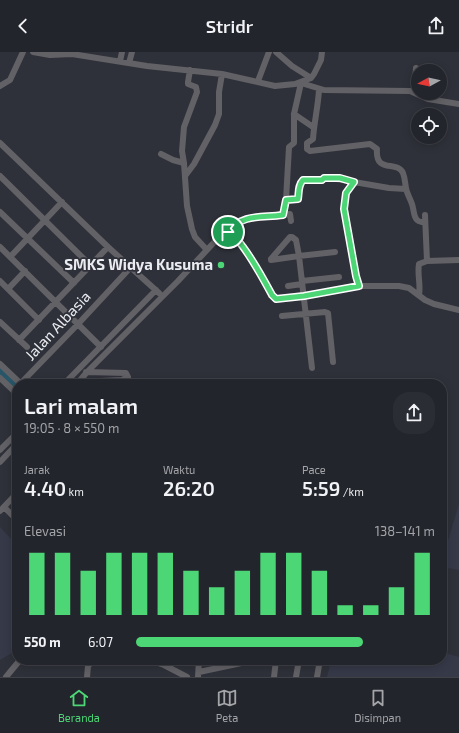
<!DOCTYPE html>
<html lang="id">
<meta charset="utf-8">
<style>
:root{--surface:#23252c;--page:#2b2d34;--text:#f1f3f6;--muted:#a3a5a9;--line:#404248;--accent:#4cd676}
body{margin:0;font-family:"Exo 2",sans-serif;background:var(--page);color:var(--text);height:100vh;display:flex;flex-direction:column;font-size:15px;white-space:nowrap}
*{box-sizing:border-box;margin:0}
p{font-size:13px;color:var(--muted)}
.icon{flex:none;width:22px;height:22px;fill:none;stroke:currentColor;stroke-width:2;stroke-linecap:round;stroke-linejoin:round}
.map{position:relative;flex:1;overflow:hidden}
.panel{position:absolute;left:12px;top:327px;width:435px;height:286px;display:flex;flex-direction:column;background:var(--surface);border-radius:16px;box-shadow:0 2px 10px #0003,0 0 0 1px var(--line)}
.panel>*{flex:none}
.needle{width:26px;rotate:262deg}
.buttons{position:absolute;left:411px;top:12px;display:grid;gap:8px}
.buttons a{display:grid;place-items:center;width:36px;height:36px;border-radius:50%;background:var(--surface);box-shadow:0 2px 10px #0003,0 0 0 1px var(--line);font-size:20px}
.pin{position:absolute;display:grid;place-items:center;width:34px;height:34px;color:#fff;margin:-17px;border:2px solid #fff;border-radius:50%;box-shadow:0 1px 4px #0007}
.round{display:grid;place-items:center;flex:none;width:42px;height:42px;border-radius:16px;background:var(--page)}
.headline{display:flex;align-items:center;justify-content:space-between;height:68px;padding:0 12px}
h1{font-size:22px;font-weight:600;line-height:30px}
.stats{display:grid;grid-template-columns:repeat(3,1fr);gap:6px;height:68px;padding:4px 12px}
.stats div{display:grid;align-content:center}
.stats b{font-size:20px;font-weight:600}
.stats small{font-size:11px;font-weight:400}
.stats p{font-size:11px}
.chart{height:112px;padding:8px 12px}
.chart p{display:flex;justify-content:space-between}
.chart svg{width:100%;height:72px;margin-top:4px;stroke:var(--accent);stroke-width:6}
ul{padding:0 12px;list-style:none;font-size:13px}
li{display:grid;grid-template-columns:64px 48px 1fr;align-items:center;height:30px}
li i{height:10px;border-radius:5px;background:var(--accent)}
header{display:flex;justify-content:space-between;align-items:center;height:52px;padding:0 12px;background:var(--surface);font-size:18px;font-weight:600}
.menu{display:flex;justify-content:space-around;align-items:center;height:56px;border-top:1px solid var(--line);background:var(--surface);font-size:11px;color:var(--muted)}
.menu a{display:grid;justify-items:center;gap:2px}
.menu .active{color:var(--accent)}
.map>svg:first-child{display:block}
.built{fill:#363948}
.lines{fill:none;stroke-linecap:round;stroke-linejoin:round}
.river{stroke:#275668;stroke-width:10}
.minor{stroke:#626166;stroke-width:6}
.route-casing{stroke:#fff;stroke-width:8}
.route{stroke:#4cd676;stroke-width:5}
.poi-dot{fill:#4cd676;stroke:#2f313a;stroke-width:1.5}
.labels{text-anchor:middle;stroke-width:3.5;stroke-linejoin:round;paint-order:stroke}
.poi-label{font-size:15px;font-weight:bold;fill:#ebecf2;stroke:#2f313a;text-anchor:end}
.street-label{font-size:15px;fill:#ebecf2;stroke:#2f313a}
</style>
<header><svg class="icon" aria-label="back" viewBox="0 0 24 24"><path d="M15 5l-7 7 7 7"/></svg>Stridr<svg class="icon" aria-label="share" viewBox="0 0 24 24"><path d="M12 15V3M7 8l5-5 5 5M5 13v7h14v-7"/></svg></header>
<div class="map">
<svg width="459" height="625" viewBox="0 0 459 625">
<rect width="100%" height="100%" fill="#2f313a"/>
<!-- built -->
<path class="built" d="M459 452V518L442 515V509Z
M0 475 17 493V598L0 608Z
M442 600 459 605V625H327L331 608H442Z"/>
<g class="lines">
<!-- river -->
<path class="river" d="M0 318 17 335"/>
<!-- minor -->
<path class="minor" d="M33 0 50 3 72 2 147 14 222 22 275 34 295 32 311 26 314 22 321 8 322 0
M276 0 292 14 311 26
M120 9 122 0
M129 11 132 0
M190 18 188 30V32L196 35 197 40 184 75 182 99 184 111 187 154 192 177 195 185 207 198
M258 29 269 0
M301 31 324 38 410 39 428 47 459 52
M0 34 10 28 23 0
M319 38C318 55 314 71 313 87L307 91V97L310 99 370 92 377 97C375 122 397 108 403 121 405 126 405 131 406 136 407 143 412 149 413 156 414 160 414 165 417 168 419 170 423 170 425 171
M414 40 416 16
M294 62 313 75
M0 91 108 195 19 288
M161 102 173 108 184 111
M0 124 90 213
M185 124 194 112 215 73 219 62V40L222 22
M286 148 298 147 299 134 303 128H323L326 126H331L354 130
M0 160 74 231
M283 163 290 162 291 169
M425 163 427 209
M228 180C243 161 262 166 283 163L286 148 289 95 294 91V62L301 31
M0 195 101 295
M108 195 159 241
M10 205 62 150
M271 207V208L299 204 312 316
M271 207 290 185H292L296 188 299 204 335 200
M0 229 39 268
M302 229 339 225
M288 234 302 232
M359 234 356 224 344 157 346 141 354 130 389 136 406 137
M8 237 25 219
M419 243C421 232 417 223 419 212L427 209 459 208
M282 264 325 260 328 261 333 310
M0 270 27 295
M0 312 21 332
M0 326 17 342
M79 330 122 328 128 325 126 321 86 320
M20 332 79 271 130 216
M64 332 156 238
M77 332 87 320 178 229 220 184C225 180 229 179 233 184L253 209 272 243 276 247 304 244 359 234H399L409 236 425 248 434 252 459 258
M0 398 17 381
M0 410 17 392
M4 455 17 468
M0 459 17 441
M137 608 155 610 164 613 187 625
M199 620 256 608
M6 625 20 608
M87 625 88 614 94 608
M198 625 199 608
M274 625 276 608
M296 625 299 608
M317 625 320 608"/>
</g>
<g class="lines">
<defs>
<path id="route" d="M324 126H340L354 130 346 141 344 157 356 224 359 234 304 244 276 247 272 243C265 230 241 185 228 180 243 161 262 166 283 163L286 148 298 147C299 140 298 133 303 128H322Z"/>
</defs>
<!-- route casing -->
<use href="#route" class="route-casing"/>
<!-- route -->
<use href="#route" class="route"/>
</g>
<!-- markers -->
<circle class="poi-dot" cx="221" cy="213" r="4"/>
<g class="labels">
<!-- poi labels -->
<g class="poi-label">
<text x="213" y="218">SMKS Widya Kusuma</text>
</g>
<!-- street labels -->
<g class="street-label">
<text transform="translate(58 274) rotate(-47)" y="5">Jalan Albasia</text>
</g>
</g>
</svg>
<div class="buttons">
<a><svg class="needle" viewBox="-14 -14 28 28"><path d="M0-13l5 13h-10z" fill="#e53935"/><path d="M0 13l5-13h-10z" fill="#a3a5a9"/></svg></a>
<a><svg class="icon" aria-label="locate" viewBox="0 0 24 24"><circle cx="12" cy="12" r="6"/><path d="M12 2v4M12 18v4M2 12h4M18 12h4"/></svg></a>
</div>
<div class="pin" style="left:228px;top:180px;background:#1e9e55"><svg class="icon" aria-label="arrive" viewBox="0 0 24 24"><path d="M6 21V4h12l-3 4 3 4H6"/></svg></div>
<section class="panel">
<div class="headline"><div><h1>Lari malam</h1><p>19:05 · 8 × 550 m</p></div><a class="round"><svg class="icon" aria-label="share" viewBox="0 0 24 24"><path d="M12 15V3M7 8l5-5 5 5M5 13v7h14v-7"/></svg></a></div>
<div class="stats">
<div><p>Jarak</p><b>4.40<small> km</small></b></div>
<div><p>Waktu</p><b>26:20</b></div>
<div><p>Pace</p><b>5:59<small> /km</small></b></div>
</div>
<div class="chart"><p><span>Elevasi</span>138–141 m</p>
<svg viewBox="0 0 160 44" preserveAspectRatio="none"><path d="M5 44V6M15 44V6M25 44V17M35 44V6M45 44V6M55 44V6M65 44V17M75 44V27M85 44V17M95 44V6M105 44V6M115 44V17M125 44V38M135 44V38M145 44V27M155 44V6"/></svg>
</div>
<ul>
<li><b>550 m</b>6:07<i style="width:76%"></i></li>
</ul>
</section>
</div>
<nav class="menu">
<a class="active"><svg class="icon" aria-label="home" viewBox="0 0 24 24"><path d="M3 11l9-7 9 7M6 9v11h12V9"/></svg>Beranda</a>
<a><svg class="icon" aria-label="map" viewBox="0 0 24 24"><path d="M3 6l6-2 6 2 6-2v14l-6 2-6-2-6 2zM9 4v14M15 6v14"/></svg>Peta</a>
<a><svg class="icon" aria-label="saved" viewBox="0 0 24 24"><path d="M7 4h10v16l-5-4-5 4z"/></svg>Disimpan</a>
</nav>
